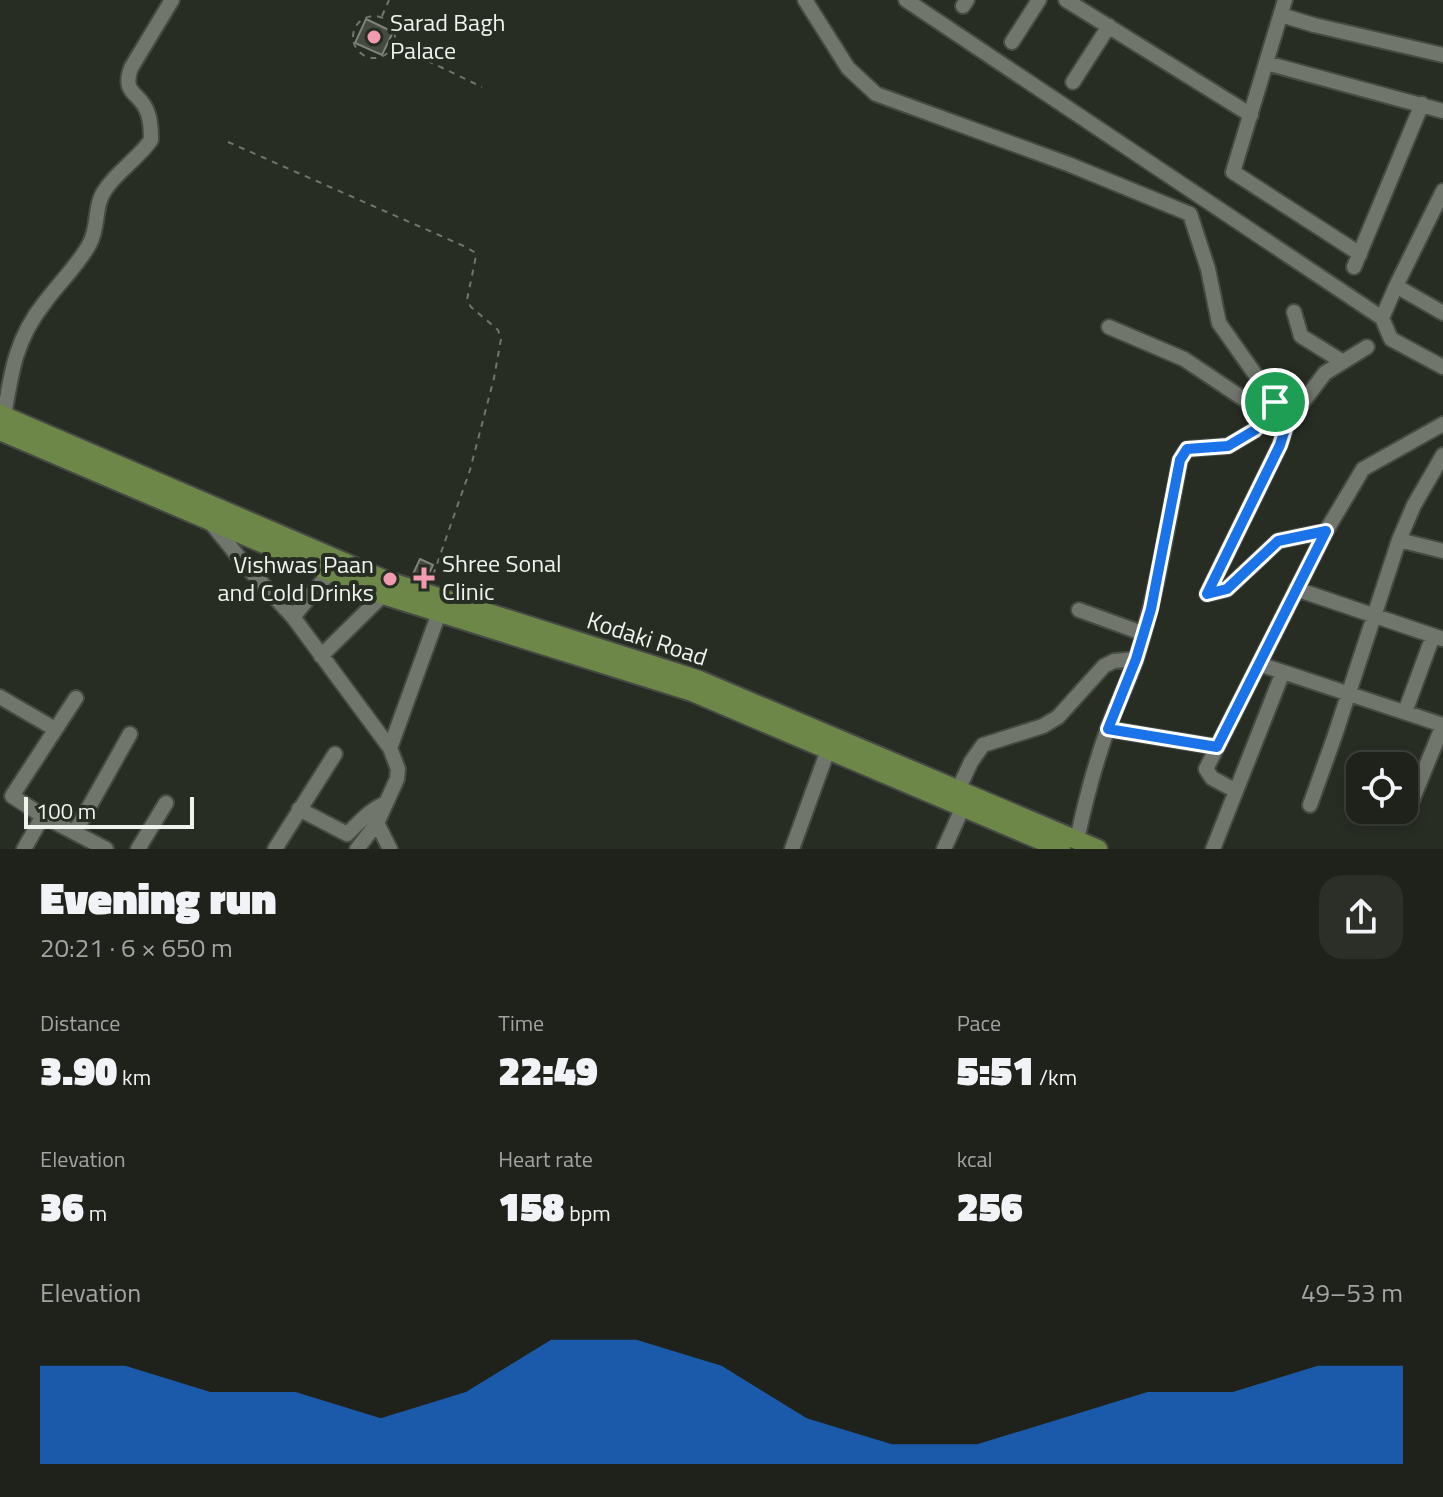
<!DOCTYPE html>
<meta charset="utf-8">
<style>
:root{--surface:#1e221b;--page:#2b2f28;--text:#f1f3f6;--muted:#a1a4a3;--line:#3c3f3a;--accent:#1a73e8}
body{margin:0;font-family:"Titillium Web",sans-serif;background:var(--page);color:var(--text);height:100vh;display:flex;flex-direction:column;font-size:30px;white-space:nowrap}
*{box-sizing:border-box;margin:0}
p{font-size:26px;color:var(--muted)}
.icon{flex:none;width:44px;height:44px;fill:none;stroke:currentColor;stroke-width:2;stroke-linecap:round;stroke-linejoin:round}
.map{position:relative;height:849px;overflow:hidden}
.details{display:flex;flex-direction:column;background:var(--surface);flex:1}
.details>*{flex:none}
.fabs{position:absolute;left:1346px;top:752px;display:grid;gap:16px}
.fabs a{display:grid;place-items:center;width:72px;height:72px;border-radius:16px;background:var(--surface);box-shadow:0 4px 12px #0003,0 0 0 2px var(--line);font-size:40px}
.scale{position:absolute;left:24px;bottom:20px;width:170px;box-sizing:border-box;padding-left:8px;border:4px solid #eff3ed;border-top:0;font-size:22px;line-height:28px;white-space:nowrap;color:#eff3ed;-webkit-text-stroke:6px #282d24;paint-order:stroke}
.pin{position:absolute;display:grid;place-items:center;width:68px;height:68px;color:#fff;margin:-34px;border:4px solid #fff;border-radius:50%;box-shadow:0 2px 8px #0007}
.round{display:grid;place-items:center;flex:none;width:84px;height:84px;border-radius:24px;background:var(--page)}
.head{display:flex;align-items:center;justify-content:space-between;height:136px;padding:0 40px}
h1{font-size:44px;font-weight:800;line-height:60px}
.stats{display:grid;grid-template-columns:repeat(3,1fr);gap:12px;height:136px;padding:8px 40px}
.stats div{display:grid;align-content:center}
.stats b{font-size:40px;font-weight:800}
.stats small{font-size:22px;font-weight:400}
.stats p{font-size:22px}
.chart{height:224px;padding:16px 40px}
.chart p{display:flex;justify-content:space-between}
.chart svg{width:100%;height:144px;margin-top:8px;fill:var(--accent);opacity:.7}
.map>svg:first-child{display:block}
.building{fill:#464b41;stroke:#7e8378;stroke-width:2}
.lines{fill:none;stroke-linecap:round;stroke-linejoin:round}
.minor-casing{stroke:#464a43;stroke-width:18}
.major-casing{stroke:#464a43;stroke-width:22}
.path{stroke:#70756d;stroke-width:2;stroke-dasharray:6 6;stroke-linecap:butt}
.minor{stroke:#71766c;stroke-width:14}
.major{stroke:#6d8748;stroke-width:18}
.route-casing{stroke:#fff;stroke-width:16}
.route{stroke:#1a73e8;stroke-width:10}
.poi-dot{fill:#f29ab0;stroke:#282d24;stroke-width:3}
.labels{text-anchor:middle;stroke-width:8;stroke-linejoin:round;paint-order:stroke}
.poi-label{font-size:24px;fill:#eff3ed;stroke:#282d24;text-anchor:start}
.street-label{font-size:24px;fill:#eff3ed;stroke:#282d24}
</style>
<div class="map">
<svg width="1443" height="849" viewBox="0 0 1443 849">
<rect width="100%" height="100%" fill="#282d24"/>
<!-- building -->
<path class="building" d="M366 19 393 32 382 55 355 43Z
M420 559 433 565 426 580 412 576Z"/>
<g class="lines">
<defs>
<path id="minor" d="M805 0 848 68 876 94 1068 164 1190 214 1208 269 1219 323 1274 401 1287 423 1280 445 1207 594
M906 0 1382 318
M1066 0 1251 115
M1285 0 1233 172 1360 254
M963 6 967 0
M1281 15 1314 25 1443 55
M1012 42 1039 0
M1266 63 1443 111
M1073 82 1109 26
M1443 191 1396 286 1443 313
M1354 267 1422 104
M1396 286 1382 318 1391 339 1443 367
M1294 312 1301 336 1343 362
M1109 327 1184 359 1266 414
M4 417C11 372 16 338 45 302 59 283 80 263 90 243 99 226 94 205 105 190 117 171 138 159 151 140 151 132 151 122 148 114 142 92 121 96 131 68L172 0
M1287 423 1325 373 1367 347
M211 523 246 566 293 617 390 748
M1399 540 1443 551
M1296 589 1443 639
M1207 594 1227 589 1278 541 1326 531 1363 469 1443 424
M1079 610 1142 633
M293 617 330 572
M321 656 383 595
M1259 664 1443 725 1409 808
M0 697 55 729
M76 698 12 796 43 816 106 849
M1405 712 1433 636
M1108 729 1217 747
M958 790 971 762 983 745 1043 726 1058 717 1104 666 1114 661 1136 659
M1236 791 1283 672
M1310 805 1334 738 1399 540 1414 505 1443 455
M299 809 347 834C360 822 369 810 386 803
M377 823 390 849
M75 832 130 734
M1077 840C1085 802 1095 764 1108 728 1117 704 1128 682 1136 659 1157 594 1167 527 1180 460L1187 449 1228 446 1255 430 1275 402
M24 849 43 816
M138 849 166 803
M275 849 335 754
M357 849 377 823 397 779 398 769 390 748 439 613
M792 849 828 750
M944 849 963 807
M1213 849 1236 791 1212 778 1206 769 1326 531"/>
<path id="major" d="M0 414 388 581 697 679 1098 849
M0 431 383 595 692 692 1061 849"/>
</defs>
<!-- minor casing -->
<use href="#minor" class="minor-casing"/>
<!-- major casing -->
<use href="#major" class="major-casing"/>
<!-- path -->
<path class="path" d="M382 16 389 0
M353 37a21 21 0 1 1 42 0a21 21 0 1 1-42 0Z
M395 45 482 87
M228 142 466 247 474 252 476 256 467 300 471 307 498 330 501 339 494 378 470 470 431 581"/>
<!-- minor -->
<use href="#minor" class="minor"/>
<!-- major -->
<use href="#major" class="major"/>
</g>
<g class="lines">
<defs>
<path id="route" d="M1275 402 1287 423 1280 445 1207 594 1227 589 1278 541 1326 531 1217 747 1108 729 1136 659 1151 609 1180 460 1187 449 1228 446 1255 430Z"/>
</defs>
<!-- route casing -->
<use href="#route" class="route-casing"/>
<!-- route -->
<use href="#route" class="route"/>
</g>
<!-- markers -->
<g class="poi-dot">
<circle cx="374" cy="37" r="8"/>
<path d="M420 566h8v8h8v8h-8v8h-8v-8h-8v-8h8z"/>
<circle cx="390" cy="579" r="8"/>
</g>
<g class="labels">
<!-- poi labels -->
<g class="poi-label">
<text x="390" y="31">Sarad Bagh<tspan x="390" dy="28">Palace</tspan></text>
<text x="442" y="572">Shree Sonal<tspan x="442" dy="28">Clinic</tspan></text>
<text x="374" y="573" text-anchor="end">Vishwas Paan<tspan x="374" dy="28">and Cold Drinks</tspan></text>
</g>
<!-- street labels -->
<g class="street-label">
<text transform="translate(647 639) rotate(18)" y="8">Kodaki Road</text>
</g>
</g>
</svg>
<div class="fabs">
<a><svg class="icon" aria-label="locate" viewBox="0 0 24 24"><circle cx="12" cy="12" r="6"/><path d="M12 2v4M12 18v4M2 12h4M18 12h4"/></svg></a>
</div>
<div class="scale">100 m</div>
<div class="pin" style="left:1275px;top:402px;background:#1e9e55"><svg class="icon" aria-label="arrive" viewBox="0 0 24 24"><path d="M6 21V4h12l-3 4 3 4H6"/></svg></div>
</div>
<section class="details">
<div class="head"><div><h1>Evening run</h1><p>20:21 · 6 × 650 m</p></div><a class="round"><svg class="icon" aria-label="share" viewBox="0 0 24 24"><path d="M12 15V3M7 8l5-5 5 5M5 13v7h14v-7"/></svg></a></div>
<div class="stats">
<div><p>Distance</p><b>3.90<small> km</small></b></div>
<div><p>Time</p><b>22:49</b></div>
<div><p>Pace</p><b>5:51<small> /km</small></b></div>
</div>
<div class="stats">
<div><p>Elevation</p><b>36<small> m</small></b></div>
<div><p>Heart rate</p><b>158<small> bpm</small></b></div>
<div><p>kcal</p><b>256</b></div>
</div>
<div class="chart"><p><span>Elevation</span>49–53 m</p>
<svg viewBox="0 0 160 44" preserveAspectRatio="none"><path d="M0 44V14L10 14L20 22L30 22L40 30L50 22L60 6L70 6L80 14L90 30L100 38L110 38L120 30L130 22L140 22L150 14L160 14V44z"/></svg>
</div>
</section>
